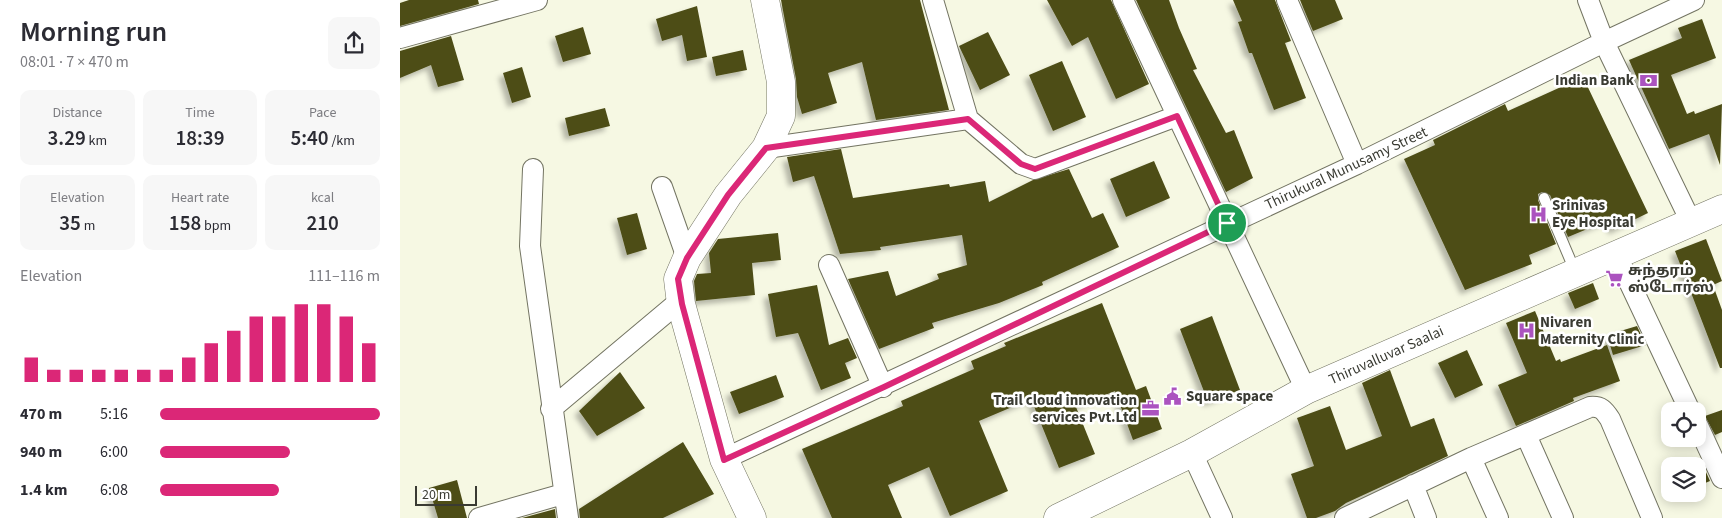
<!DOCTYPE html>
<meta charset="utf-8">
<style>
:root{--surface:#fff;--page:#f7f7f7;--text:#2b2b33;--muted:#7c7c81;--accent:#db2777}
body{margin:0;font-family:"Source Sans 3","Noto Sans Tamil",sans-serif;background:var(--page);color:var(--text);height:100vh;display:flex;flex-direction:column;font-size:19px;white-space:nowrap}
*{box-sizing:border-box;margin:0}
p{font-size:16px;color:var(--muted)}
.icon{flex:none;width:28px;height:28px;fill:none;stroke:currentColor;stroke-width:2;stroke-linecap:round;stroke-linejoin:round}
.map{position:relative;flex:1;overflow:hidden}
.panel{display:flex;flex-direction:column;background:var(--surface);width:400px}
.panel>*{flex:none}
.fabs{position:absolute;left:1261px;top:402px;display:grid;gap:10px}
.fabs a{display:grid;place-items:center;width:45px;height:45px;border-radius:10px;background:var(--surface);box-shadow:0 2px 12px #0003;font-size:25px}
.scale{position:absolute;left:15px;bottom:12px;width:62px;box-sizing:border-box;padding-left:5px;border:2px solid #3a3b33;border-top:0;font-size:14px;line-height:18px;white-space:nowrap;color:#3a3b33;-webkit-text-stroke:4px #fff;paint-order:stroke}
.pin{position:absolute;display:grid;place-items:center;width:42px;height:42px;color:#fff;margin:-21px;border:2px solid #fff;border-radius:50%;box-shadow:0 1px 5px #0007}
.round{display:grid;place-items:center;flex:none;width:52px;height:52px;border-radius:10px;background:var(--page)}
.head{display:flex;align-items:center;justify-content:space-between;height:85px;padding:0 20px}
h1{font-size:28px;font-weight:600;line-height:38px}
.metrics{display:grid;grid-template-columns:repeat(3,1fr);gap:8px;height:85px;padding:5px 20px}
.metrics div{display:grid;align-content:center;border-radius:10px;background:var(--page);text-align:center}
.metrics b{font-size:21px;font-weight:600}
.metrics small{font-size:14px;font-weight:400}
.metrics p{font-size:14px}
.chart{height:140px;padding:10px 20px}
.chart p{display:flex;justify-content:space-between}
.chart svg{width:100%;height:90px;margin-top:5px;stroke:var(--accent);stroke-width:6}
ul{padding:0 20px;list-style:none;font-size:16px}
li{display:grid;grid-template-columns:80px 60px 1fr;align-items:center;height:38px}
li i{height:12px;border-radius:6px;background:var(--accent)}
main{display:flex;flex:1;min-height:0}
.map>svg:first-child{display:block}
.building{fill:#4d4d18;filter:url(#shadow)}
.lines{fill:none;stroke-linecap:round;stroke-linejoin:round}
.lane-casing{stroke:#737462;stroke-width:12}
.street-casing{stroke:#737462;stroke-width:22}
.secondary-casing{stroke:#737462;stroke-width:29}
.lane{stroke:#fff;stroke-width:10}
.street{stroke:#fff;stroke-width:20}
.secondary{stroke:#fff;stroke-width:28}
.route-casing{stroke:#fff;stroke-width:10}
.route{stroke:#db2777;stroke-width:6}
.labels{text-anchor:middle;stroke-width:5;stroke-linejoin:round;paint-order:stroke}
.poi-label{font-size:15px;font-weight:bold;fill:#3a3b33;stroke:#fff;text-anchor:start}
.street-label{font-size:15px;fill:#3a3b33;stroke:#fff}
</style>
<main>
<section class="panel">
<div class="head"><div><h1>Morning run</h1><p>08:01 · 7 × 470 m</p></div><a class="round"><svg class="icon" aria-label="share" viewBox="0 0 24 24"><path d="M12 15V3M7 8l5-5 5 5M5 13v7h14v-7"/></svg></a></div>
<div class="metrics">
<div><p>Distance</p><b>3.29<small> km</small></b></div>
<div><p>Time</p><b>18:39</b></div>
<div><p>Pace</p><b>5:40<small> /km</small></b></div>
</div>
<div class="metrics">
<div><p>Elevation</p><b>35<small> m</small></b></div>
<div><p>Heart rate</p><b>158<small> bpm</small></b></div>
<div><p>kcal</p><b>210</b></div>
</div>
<div class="chart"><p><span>Elevation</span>111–116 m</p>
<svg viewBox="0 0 160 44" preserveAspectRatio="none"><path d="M5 44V32M15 44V38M25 44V38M35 44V38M45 44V38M55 44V38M65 44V38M75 44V32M85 44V25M95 44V19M105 44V12M115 44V12M125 44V6M135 44V6M145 44V12M155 44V25"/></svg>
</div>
<ul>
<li><b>470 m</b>5:16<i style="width:100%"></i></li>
<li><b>940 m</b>6:00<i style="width:59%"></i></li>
<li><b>1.4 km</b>6:08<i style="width:54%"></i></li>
</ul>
</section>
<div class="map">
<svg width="1322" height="518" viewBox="0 0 1322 518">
<defs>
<filter id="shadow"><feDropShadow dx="-4.5" dy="4.5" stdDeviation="2.5" flood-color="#0004"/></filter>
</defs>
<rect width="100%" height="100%" fill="#f6f8e3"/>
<!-- building -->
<path class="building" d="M9 0H78L79 4 0 26V3Z
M381 0H520L549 110 476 120 462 62 428 73 437 103 402 114 397 97 396 79Z
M647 0H711L749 84 716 99 688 37 672 46Z
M736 0H769L779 28 797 69 793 70 826 133 834 130 853 178 826 192Z
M833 0H875L891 41 885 43 906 98 874 110 852 53H849L838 22 842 21Z
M900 0H935L943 19 913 31Z
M297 6 307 57 287 61 282 35 262 41 256 19Z
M1302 19 1316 58 1271 75 1287 114 1294 111 1295 114 1322 104 1320 165 1309 134 1269 149 1229 60 1282 38 1278 28Z
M183 27 191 54 163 62 155 36Z
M588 32 610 75 580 90 559 46Z
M51 36 64 80 38 87 31 65 0 78V51Z
M343 50 347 70 316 76 312 57Z
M662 61 686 117 653 131 629 75Z
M122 67 131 97 112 103 103 73Z
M1183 77 1248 213 1213 230 1209 220 1168 237 1150 195 1142 192 1138 194V200L1156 244 1129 255 1132 264 1065 290 1004 159 1035 145 1033 140 1105 104 1108 111Z
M205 108 210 126 169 136 165 118Z
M441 149 453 198 549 184 550 187 585 181 589 202 633 180 669 169 692 218 703 213 719 247 642 282 643 285 599 303 532 323 534 328 479 349 448 279 488 271 496 296 539 279 537 274 567 265 562 235 480 247 481 250 440 254 414 176 393 182 387 157Z
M754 161 770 198 726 217 710 179Z
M237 213 247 249 227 255 217 218Z
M378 233 381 260 352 263 355 295 296 301 294 281 297 274 311 273 309 253 318 239Z
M1306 239 1322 281 1313 285 1322 310V368H1320L1275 251Z
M1193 283 1199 299 1175 309 1168 293Z
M417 285 429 345 448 338 457 358 445 363 451 378 421 390 398 333 376 337 368 294Z
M702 303 736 390 746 386 762 429 733 440 715 391 676 407 695 454 659 468 631 399 579 421 608 491 550 516 529 467 488 485 502 518H432L402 449 503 406 501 401 574 369 571 361 606 346 604 343Z
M1135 311 1156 361 1160 359 1161 362 1207 345 1220 381 1173 398 1174 401 1116 426 1098 385 1127 373 1106 323Z
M812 316 840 390 808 402 780 329Z
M1237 326 1246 345 1213 355 1207 335Z
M1067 350 1083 385 1055 398 1038 363Z
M990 370 1011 427 1034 418 1048 456 946 503 935 511 916 518H907L891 474 914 466 897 418 930 406 946 450 982 436 962 383Z
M220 372 245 408 197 436 179 411Z
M376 375 384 397 339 414 330 392Z
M1322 410V432L1315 435 1305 416Z
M283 442 314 494 263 518H180L179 509Z
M1301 461 1310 481 1298 486V466H1289Z
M57 480 67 518H38L29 488Z
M155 509 156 518H122Z"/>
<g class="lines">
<defs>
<path id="lane" d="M1144 198 1175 271"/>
<path id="street" d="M723 0 906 390
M887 0 957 164
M1188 0 1204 42 1292 224
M0 38 137 0
M568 119 621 164 635 169 777 116
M366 148 568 119 533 0
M133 169 130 246 168 518
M262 187 287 258
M1216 254 1290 411
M429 265 483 387
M151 409 281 300
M1298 426 1322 478
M1126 435 1163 518
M792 453 822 518
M1071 458 1190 407C1201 406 1204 410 1210 419L1252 518
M324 459 957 164 1204 42 1294 0
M1013 485 1026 518
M79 518 163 494
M945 518 1071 458 1098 518"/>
<path id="secondary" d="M352 518 324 459 281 304 278 279 287 258 328 195 366 148 381 116V82L365 0
M658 518 792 453 906 390 1322 209"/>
</defs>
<!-- lane casing -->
<use href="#lane" class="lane-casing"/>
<!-- street casing -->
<use href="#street" class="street-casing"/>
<!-- secondary casing -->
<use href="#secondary" class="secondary-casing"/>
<!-- lane -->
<use href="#lane" class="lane"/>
<!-- street -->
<use href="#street" class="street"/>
<!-- secondary -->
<use href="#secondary" class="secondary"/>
</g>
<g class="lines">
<defs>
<path id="route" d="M777 116 827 223 484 387 324 460 282 304 278 279 287 258 328 195 366 148 568 119 621 164 635 169Z"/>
</defs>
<!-- route casing -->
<use href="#route" class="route-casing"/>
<!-- route -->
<use href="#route" class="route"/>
</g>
<!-- icons -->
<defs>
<symbol id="bank-bare" viewBox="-9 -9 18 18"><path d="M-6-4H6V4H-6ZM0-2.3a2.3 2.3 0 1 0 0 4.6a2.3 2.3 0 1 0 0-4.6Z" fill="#ab53bf" stroke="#fff" stroke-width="2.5" paint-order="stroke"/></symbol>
<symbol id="hospital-bare" viewBox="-9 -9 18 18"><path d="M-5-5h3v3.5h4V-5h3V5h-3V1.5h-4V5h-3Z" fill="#ab53bf" stroke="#fff" stroke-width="2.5" paint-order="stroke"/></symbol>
<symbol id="supermarket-bare" viewBox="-9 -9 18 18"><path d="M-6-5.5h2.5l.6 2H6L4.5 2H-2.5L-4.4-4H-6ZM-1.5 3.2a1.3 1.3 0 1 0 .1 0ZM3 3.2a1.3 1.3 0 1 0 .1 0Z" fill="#ab53bf" stroke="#fff" stroke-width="2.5" paint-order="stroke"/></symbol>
<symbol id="civic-bare" viewBox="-9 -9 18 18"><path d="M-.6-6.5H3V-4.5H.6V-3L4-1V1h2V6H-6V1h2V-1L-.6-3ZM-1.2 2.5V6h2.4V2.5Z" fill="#ab53bf" stroke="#fff" stroke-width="2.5" paint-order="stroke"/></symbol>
<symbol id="office-bare" viewBox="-9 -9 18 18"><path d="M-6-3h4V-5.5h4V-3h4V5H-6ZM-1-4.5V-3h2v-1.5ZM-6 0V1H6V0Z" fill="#ab53bf" stroke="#fff" stroke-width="2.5" paint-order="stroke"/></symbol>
</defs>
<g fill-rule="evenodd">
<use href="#bank-bare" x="1236" y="68" width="25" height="25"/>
<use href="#hospital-bare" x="1126" y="202" width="25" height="25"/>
<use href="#supermarket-bare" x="1202" y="266" width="25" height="25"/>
<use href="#hospital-bare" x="1114" y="318" width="25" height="25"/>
<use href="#civic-bare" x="760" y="384" width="25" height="25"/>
<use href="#office-bare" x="738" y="396" width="25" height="25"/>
</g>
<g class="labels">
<!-- poi labels -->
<g class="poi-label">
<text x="1234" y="85" text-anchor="end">Indian Bank</text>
<text x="1152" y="210">Srinivas<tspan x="1152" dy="17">Eye Hospital</tspan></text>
<text x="1228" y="275">சுந்தரம்<tspan x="1228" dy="17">ஸ்டோர்ஸ்</tspan></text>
<text x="1140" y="327">Nivaren<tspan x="1140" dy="17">Maternity Clinic</tspan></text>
<text x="786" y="401">Square space</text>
<text x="737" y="405" text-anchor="end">Trail cloud innovation<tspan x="737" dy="17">services Pvt.Ltd</tspan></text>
</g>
<!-- street labels -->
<g class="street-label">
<text transform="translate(946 168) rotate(-25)" y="5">Thirukural Munusamy Street</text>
<text transform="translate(986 355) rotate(-24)" y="5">Thiruvalluvar Saalai</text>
</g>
</g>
</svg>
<div class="fabs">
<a><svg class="icon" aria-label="locate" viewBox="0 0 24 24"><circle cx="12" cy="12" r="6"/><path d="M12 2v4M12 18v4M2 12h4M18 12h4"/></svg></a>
<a><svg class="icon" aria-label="layers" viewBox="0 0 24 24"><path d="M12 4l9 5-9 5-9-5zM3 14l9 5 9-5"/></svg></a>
</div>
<div class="scale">20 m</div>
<div class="pin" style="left:827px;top:223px;background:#1e9e55"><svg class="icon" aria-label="arrive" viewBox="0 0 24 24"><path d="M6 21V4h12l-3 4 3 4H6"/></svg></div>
</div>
</main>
